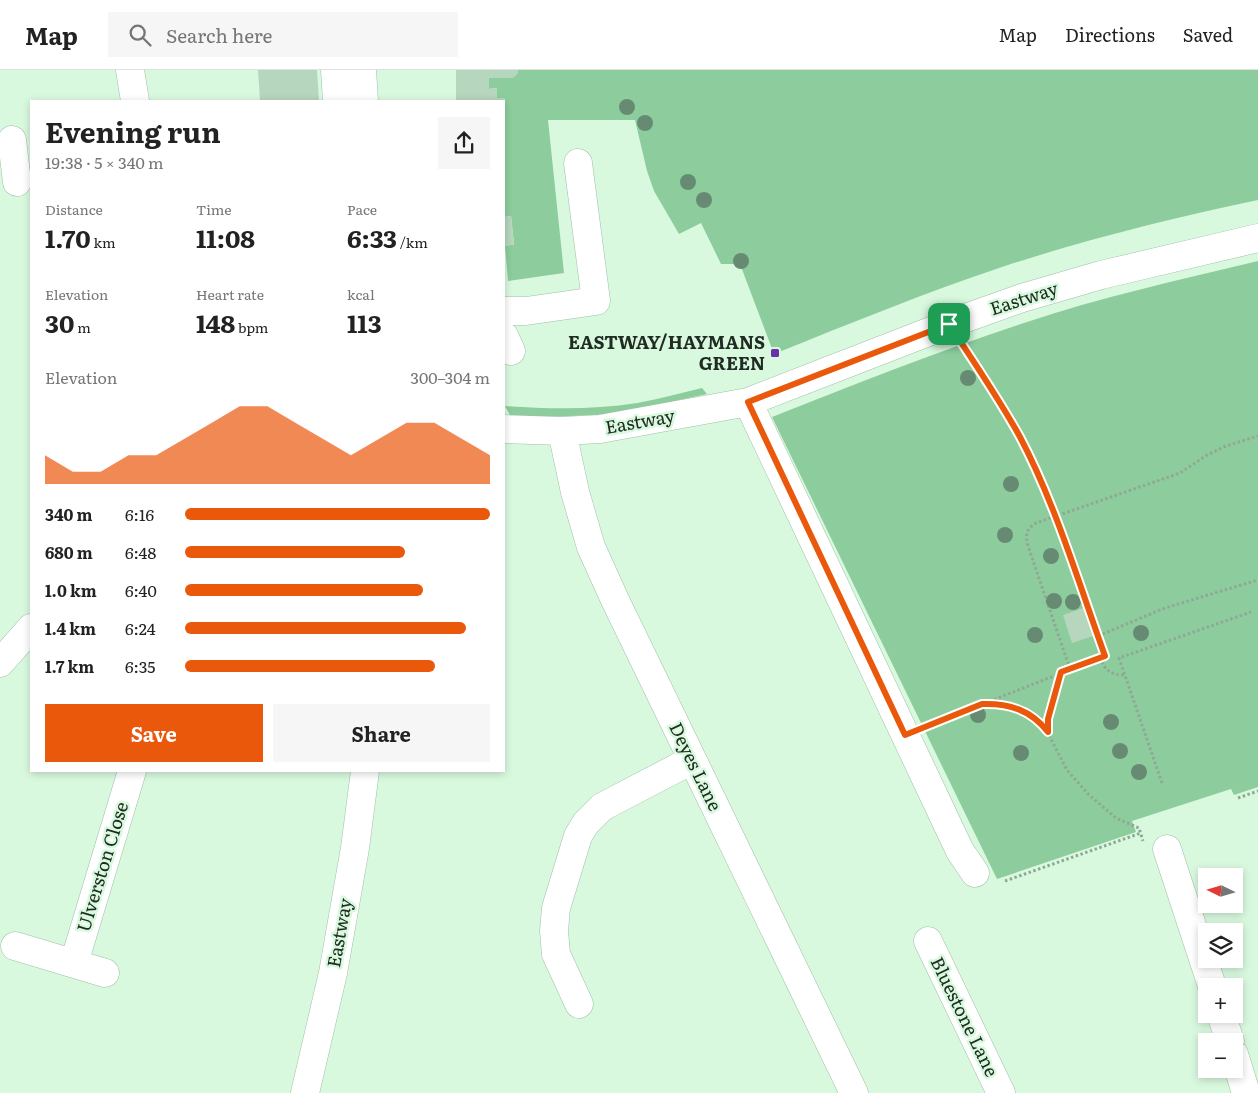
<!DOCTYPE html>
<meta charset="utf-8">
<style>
:root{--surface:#fff;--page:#f6f6f6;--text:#222;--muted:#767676;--line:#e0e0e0;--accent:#ea580c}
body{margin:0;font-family:Literata,serif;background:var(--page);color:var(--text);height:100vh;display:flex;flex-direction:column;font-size:19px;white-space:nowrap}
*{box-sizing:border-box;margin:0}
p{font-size:16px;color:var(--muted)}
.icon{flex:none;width:28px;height:28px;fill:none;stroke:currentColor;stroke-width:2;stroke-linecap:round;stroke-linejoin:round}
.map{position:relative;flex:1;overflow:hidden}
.sheet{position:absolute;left:30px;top:30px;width:475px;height:672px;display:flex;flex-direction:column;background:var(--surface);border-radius:0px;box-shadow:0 2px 8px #0003}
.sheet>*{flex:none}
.needle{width:32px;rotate:275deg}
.controls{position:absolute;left:1198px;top:798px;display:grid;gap:10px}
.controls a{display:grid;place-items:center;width:45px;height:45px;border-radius:0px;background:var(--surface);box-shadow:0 2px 8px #0003;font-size:25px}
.pin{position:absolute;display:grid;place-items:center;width:42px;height:42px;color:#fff;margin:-21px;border-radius:10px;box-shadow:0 2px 8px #0006}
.round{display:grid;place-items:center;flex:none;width:52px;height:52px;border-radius:0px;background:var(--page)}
.overview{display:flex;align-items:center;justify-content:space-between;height:85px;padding:0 15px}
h1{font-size:28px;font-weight:700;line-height:38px}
.stats{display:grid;grid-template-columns:repeat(3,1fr);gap:8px;height:85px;padding:5px 15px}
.stats div{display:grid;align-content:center}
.stats b{font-size:25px;font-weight:700}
.stats small{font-size:14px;font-weight:400}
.stats p{font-size:14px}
.chart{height:140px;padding:10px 15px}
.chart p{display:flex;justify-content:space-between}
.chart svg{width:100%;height:90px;margin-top:5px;fill:var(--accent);opacity:.7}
.cta{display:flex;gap:10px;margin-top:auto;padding:10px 15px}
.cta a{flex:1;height:58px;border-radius:0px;background:var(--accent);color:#fff;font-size:20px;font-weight:700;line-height:58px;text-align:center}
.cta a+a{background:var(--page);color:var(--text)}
ul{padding:0 15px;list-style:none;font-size:16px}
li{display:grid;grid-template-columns:80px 60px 1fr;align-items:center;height:38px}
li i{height:12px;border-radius:6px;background:var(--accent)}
header{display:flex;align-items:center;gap:30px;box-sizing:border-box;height:70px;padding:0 25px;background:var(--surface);border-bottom:1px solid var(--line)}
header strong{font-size:24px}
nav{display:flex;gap:28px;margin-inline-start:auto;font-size:18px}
.search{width:350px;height:45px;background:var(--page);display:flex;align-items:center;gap:12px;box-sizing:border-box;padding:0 18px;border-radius:0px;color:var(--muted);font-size:19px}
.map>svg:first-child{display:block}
.green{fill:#8dcd9d}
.building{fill:#b6d6bd}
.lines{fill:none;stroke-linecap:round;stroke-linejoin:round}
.minor-casing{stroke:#a0bfa7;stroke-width:29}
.path{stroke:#8fa894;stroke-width:3;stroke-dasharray:2.5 2.5;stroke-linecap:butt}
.minor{stroke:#fff;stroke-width:28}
.tree{fill:#678b72}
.route-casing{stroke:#fff;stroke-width:10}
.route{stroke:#ea580c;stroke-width:6}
.poi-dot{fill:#6a31a8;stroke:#d9f9df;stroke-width:2}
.labels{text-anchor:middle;stroke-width:5;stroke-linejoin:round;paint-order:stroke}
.street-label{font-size:18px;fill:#202c23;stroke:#d9f9df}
.poi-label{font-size:18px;font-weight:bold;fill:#202c23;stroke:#d9f9df;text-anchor:end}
</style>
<header>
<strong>Map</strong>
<div class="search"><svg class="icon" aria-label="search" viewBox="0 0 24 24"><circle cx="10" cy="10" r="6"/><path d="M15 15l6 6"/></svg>Search here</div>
<nav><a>Map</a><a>Directions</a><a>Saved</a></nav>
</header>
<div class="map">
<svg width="1258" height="1023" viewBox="0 0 1258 1023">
<rect width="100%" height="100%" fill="#d9f9df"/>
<!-- green -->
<path class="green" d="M518 0H1258V130C1172 148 1088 169 1005 196 927 222 851 253 774 284L740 194H721L701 153 679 164 654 121 647 101 635 50H548L564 203 508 211 505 176 514 174 511 146 504 147 505 28H497V18L489 19V8H512L518 3Z
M1258 191V717L1234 725 1231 719 1132 751 1136 762 997 809 772 347C855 314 939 281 1024 253 1100 227 1180 210 1258 191Z
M702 318 707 324 615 344 548 347 510 345 505 336C549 339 593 340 637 333 659 329 680 323 702 318Z"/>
<!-- building -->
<path class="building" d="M258 0H317L319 31H260Z
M456 0H518V3L513 8H489V19L497 18V28H505V31H456Z
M511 146 514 175 504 176V147Z
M1083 538 1093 566 1072 573 1063 545Z"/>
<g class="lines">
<defs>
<path id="minor" d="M130 0 135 31
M335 0 337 31
M362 0 364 31
M12 70 17 112
M504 241H526L596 231 578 93
M504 266 511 281
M748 332 960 781 975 803
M504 359 562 361 600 359 748 332 949 254 1022 228 1101 205 1258 168
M562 361 575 422 591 477 615 530 854 1023
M0 593 31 558
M1167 779 1212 916
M928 871 1001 1023
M15 876 105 903
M74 893 132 701
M579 934 556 884 554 861 556 838 578 766 586 753 602 737 692 690
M1221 944 1230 971
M1234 984 1246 1023
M305 1023 333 903 355 778 365 701"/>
</defs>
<!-- minor casing -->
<use href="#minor" class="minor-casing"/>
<!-- path -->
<path class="path" d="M1098 566 1165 538 1258 510
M1100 587C1105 601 1111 605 1125 605
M1070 599 1028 476C1025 465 1026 459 1036 453L1180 403 1207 385 1226 376 1258 366
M1061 602 1048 649 1049 665 1056 679 1067 700 1088 724 1116 748 1139 758 1143 771
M984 634C1010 633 1031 641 1048 662
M929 655 1105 586C1079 513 1055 439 1021 370 1005 337 984 306 963 276
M1162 713 1119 588 1251 542
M1238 728 1258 721
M1005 811 1141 763"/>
<!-- minor -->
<use href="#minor" class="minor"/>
</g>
<!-- trees -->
<g class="tree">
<circle cx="627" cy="37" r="8"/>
<circle cx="645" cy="53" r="8"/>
<circle cx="688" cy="112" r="8"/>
<circle cx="704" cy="130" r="8"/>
<circle cx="741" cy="191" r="8"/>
<circle cx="968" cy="308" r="8"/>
<circle cx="1011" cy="414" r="8"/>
<circle cx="1005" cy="465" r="8"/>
<circle cx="1051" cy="486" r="8"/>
<circle cx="1054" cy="531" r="8"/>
<circle cx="1073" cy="532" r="8"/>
<circle cx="1141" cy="563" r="8"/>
<circle cx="1035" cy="565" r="8"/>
<circle cx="978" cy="645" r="8"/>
<circle cx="1111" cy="652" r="8"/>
<circle cx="1120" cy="681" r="8"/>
<circle cx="1021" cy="683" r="8"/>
<circle cx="1139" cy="702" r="8"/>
</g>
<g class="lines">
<defs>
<path id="route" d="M949 254C973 291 998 327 1020 367 1055 433 1079 514 1105 586L1061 602 1048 649V662C1031 640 1009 633 982 634L905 665 748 332Z"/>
</defs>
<!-- route casing -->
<use href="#route" class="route-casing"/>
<!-- route -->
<use href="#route" class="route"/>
</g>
<!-- markers -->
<rect class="poi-dot" x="770" y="278" width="10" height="10" rx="2.5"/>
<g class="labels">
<!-- street labels -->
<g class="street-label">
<text transform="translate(1024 229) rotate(-18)" y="6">Eastway</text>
<text transform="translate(640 352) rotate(-10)" y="6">Eastway</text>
<text transform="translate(695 697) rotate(64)" y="6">Deyes Lane</text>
<text transform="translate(103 797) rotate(-73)" y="6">Ulverston Close</text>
<text transform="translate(340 863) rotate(-80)" y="6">Eastway</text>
<text transform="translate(964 947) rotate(64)" y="6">Bluestone Lane</text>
</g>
<!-- poi labels -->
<g class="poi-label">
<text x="765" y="279">EASTWAY/HAYMANS<tspan x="765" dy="21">GREEN</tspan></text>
</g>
</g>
</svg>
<div class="controls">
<a><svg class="needle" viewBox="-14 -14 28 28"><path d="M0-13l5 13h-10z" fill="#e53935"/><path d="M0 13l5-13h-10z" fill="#767676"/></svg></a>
<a><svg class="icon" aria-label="layers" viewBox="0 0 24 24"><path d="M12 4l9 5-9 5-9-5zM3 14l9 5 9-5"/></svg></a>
<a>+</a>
<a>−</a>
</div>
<div class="pin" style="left:949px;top:254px;background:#1e9e55"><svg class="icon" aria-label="arrive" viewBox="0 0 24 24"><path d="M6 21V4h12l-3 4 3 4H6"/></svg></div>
<section class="sheet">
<div class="overview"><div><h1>Evening run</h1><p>19:38 · 5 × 340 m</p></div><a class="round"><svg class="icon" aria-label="share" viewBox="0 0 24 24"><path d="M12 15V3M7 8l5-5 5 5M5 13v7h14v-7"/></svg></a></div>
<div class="stats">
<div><p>Distance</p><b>1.70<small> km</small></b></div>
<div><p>Time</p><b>11:08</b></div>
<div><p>Pace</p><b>6:33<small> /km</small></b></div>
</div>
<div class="stats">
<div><p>Elevation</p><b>30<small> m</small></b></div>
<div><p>Heart rate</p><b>148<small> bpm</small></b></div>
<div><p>kcal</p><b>113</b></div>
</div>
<div class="chart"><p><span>Elevation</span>300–304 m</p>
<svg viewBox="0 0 160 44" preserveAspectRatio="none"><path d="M0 44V30L10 38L20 38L30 30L40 30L50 22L60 14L70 6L80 6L90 14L100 22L110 30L120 22L130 14L140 14L150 22L160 30V44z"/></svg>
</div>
<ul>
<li><b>340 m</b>6:16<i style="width:100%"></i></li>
<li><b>680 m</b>6:48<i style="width:72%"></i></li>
<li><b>1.0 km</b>6:40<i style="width:78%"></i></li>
<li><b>1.4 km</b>6:24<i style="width:92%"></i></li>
<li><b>1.7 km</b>6:35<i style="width:82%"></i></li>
</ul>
<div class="cta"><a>Save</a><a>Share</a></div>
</section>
</div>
